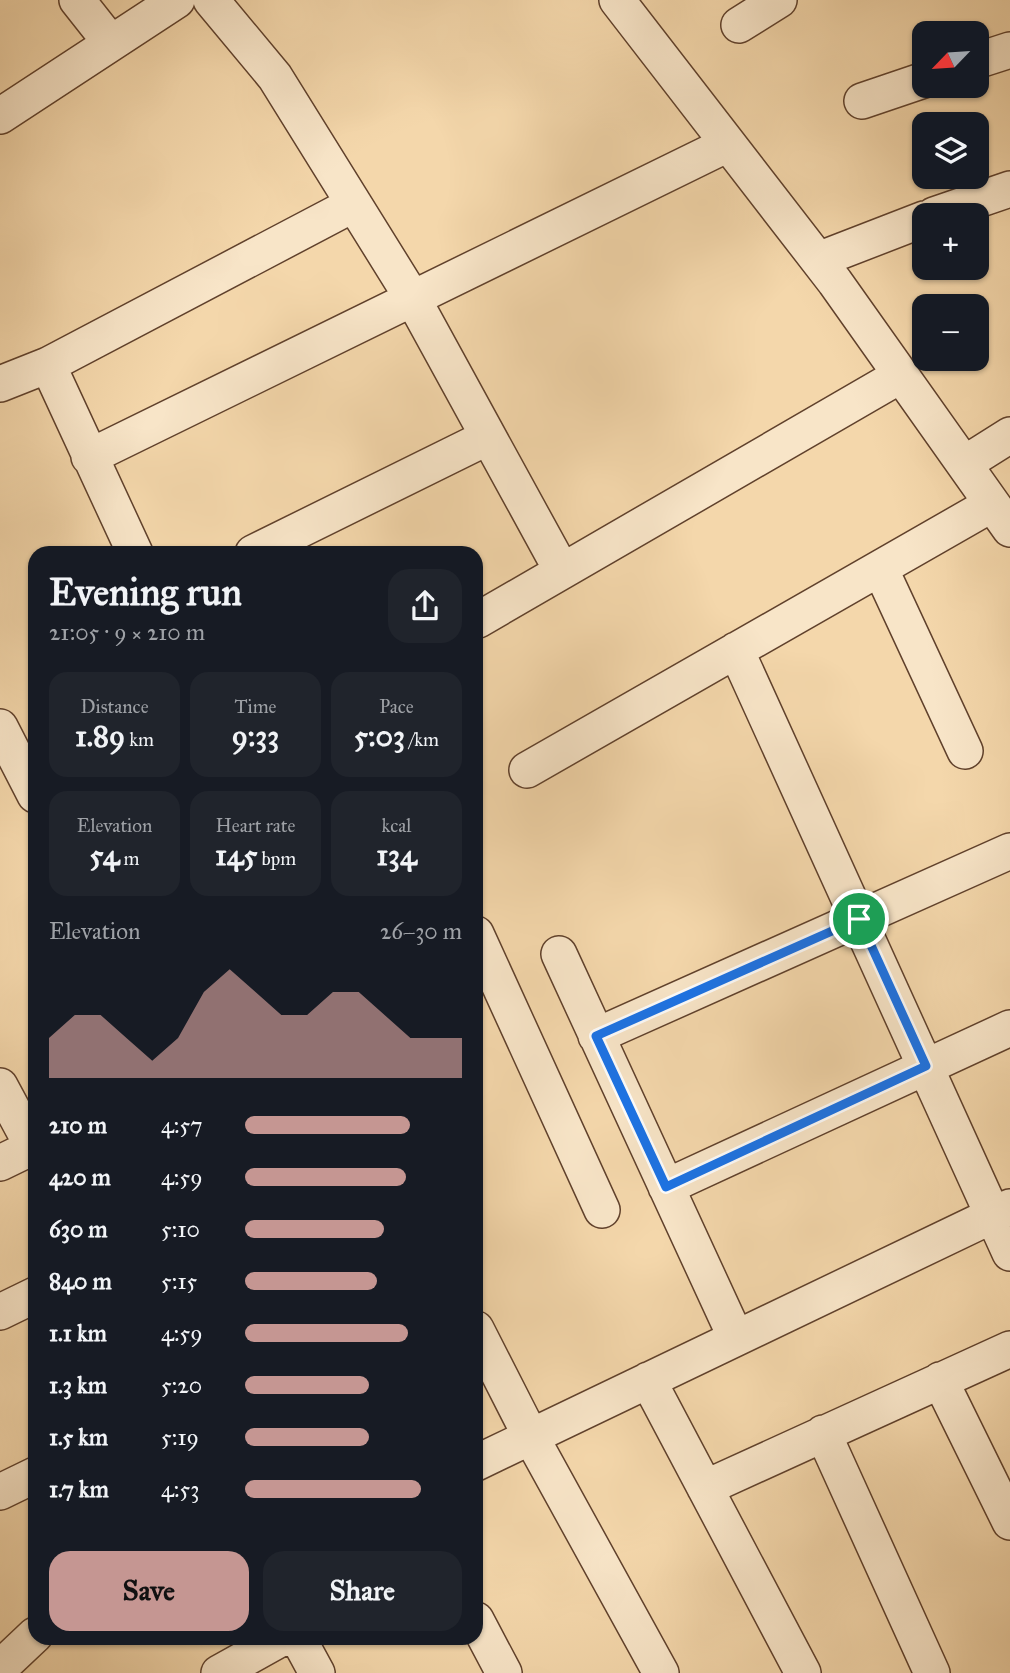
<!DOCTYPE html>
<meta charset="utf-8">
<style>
:root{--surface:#171b24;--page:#20242c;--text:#f1f3f6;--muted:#9ea1a6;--accent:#c59692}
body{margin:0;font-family:"IM FELL Great Primer",serif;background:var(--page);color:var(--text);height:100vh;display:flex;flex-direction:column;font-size:26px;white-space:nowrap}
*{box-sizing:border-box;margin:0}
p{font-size:23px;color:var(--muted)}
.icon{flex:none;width:38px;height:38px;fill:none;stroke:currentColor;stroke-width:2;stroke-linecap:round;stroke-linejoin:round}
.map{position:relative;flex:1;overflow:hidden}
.details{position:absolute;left:28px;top:546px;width:455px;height:1099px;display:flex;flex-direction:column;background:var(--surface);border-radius:21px;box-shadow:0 2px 5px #0004}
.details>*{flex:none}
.needle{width:46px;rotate:245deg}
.buttons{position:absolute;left:912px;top:21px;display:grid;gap:14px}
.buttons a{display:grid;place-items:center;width:77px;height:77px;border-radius:14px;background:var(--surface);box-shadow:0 2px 5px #0004;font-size:35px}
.pin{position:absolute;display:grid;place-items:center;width:60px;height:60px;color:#fff;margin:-30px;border:4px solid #fff;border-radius:50%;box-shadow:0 2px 7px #0007}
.round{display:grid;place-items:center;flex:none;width:74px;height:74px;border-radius:21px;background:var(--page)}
.head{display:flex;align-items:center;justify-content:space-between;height:119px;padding:0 21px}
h1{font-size:38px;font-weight:800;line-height:52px}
.metrics{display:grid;grid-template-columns:repeat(3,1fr);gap:10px;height:119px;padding:7px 21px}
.metrics div{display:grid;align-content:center;border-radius:18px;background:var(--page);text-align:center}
.metrics b{font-size:30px;font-weight:800}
.metrics small{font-size:19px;font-weight:400}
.metrics p{font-size:19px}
.chart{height:196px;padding:14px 21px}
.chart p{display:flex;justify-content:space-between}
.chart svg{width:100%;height:126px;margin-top:7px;fill:var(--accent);opacity:.7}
.primary-button{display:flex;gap:14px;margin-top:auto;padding:14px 21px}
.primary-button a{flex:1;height:80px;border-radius:21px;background:var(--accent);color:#111;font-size:28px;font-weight:800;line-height:80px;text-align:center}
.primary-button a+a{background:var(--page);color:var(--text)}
ul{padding:0 21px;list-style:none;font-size:23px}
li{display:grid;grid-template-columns:112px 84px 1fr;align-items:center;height:52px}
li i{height:18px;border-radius:9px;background:var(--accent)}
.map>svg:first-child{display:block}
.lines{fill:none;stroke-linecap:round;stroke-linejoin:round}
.street-casing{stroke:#60412c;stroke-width:38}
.street{stroke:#f8e5c8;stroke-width:35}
.route-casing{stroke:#fff;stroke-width:14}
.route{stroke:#1a73e8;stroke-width:9}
</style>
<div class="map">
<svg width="1010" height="1673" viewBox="0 0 1010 1673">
<rect width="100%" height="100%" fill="#f4d7ab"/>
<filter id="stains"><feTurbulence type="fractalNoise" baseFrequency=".00286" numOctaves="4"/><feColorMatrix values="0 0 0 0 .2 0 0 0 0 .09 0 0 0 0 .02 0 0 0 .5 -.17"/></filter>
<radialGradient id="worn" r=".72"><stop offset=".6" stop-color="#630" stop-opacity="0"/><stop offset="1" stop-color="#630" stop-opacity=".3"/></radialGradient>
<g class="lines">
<defs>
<path id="street" d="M77 0 111 43
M211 0 275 77 413 299 562 571
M617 0 835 282 1010 529
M739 25 779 0
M976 61 1010 50
M862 101 924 80
M0 116 177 0
M934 215 1010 189
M818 260 924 219
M48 365 135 553
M0 384 48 365 354 204
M89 457 728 144
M964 464 1010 435
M253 553 488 437
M880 568 965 751
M478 620 901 375
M736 650 1010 1253
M0 727 35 795
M527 770 992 504
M476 934 602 1210
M559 954 736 1338
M596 1036 1010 851
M0 1086 35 1151
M0 1163 33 1147
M666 1187 1010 1028
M0 1312 35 1295
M476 1329 531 1437 661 1673
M648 1380 803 1673
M940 1380 1010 1522
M823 1433 932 1673
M476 1463 1010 1207
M705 1488 1010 1349
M0 1492 35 1475
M476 1620 504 1673
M298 1638 317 1673
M0 1668 35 1635
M219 1673 282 1638"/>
</defs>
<!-- street casing -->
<use href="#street" class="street-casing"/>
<!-- street -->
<use href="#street" class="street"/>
</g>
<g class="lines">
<defs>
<path id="route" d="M859 919 926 1066 666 1187 596 1036Z"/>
</defs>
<!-- route casing -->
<use href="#route" class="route-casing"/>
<!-- route -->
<use href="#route" class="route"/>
</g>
<rect width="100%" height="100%" filter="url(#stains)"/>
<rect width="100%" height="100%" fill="url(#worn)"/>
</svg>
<div class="buttons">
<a><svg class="needle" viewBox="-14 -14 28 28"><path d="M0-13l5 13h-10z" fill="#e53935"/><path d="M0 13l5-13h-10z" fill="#9ea1a6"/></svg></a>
<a><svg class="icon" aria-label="layers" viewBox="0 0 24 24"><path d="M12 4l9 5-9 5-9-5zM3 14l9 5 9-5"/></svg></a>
<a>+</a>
<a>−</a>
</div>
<div class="pin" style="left:859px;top:919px;background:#1e9e55"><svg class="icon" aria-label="arrive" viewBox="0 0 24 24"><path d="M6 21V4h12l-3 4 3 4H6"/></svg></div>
<section class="details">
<div class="head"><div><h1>Evening run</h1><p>21:05 · 9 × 210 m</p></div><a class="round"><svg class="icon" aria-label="share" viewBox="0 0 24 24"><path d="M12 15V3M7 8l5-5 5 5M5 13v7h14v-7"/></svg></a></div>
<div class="metrics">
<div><p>Distance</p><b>1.89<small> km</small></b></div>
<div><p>Time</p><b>9:33</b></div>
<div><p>Pace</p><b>5:03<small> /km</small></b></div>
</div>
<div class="metrics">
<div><p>Elevation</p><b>54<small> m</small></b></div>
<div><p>Heart rate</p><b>145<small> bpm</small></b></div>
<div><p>kcal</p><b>134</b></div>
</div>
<div class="chart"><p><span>Elevation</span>26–30 m</p>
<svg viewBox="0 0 160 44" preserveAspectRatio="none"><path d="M0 44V30L10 22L20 22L30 30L40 38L50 30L60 14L70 6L80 14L90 22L100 22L110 14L120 14L130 22L140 30L150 30L160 30V44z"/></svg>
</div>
<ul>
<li><b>210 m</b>4:57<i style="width:76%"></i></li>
<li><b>420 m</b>4:59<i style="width:74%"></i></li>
<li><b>630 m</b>5:10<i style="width:64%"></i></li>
<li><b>840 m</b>5:15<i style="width:61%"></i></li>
<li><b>1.1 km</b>4:59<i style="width:75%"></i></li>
<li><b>1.3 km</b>5:20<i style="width:57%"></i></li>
<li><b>1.5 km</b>5:19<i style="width:57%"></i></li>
<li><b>1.7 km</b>4:53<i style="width:81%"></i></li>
</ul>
<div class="primary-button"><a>Save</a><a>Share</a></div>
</section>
</div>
